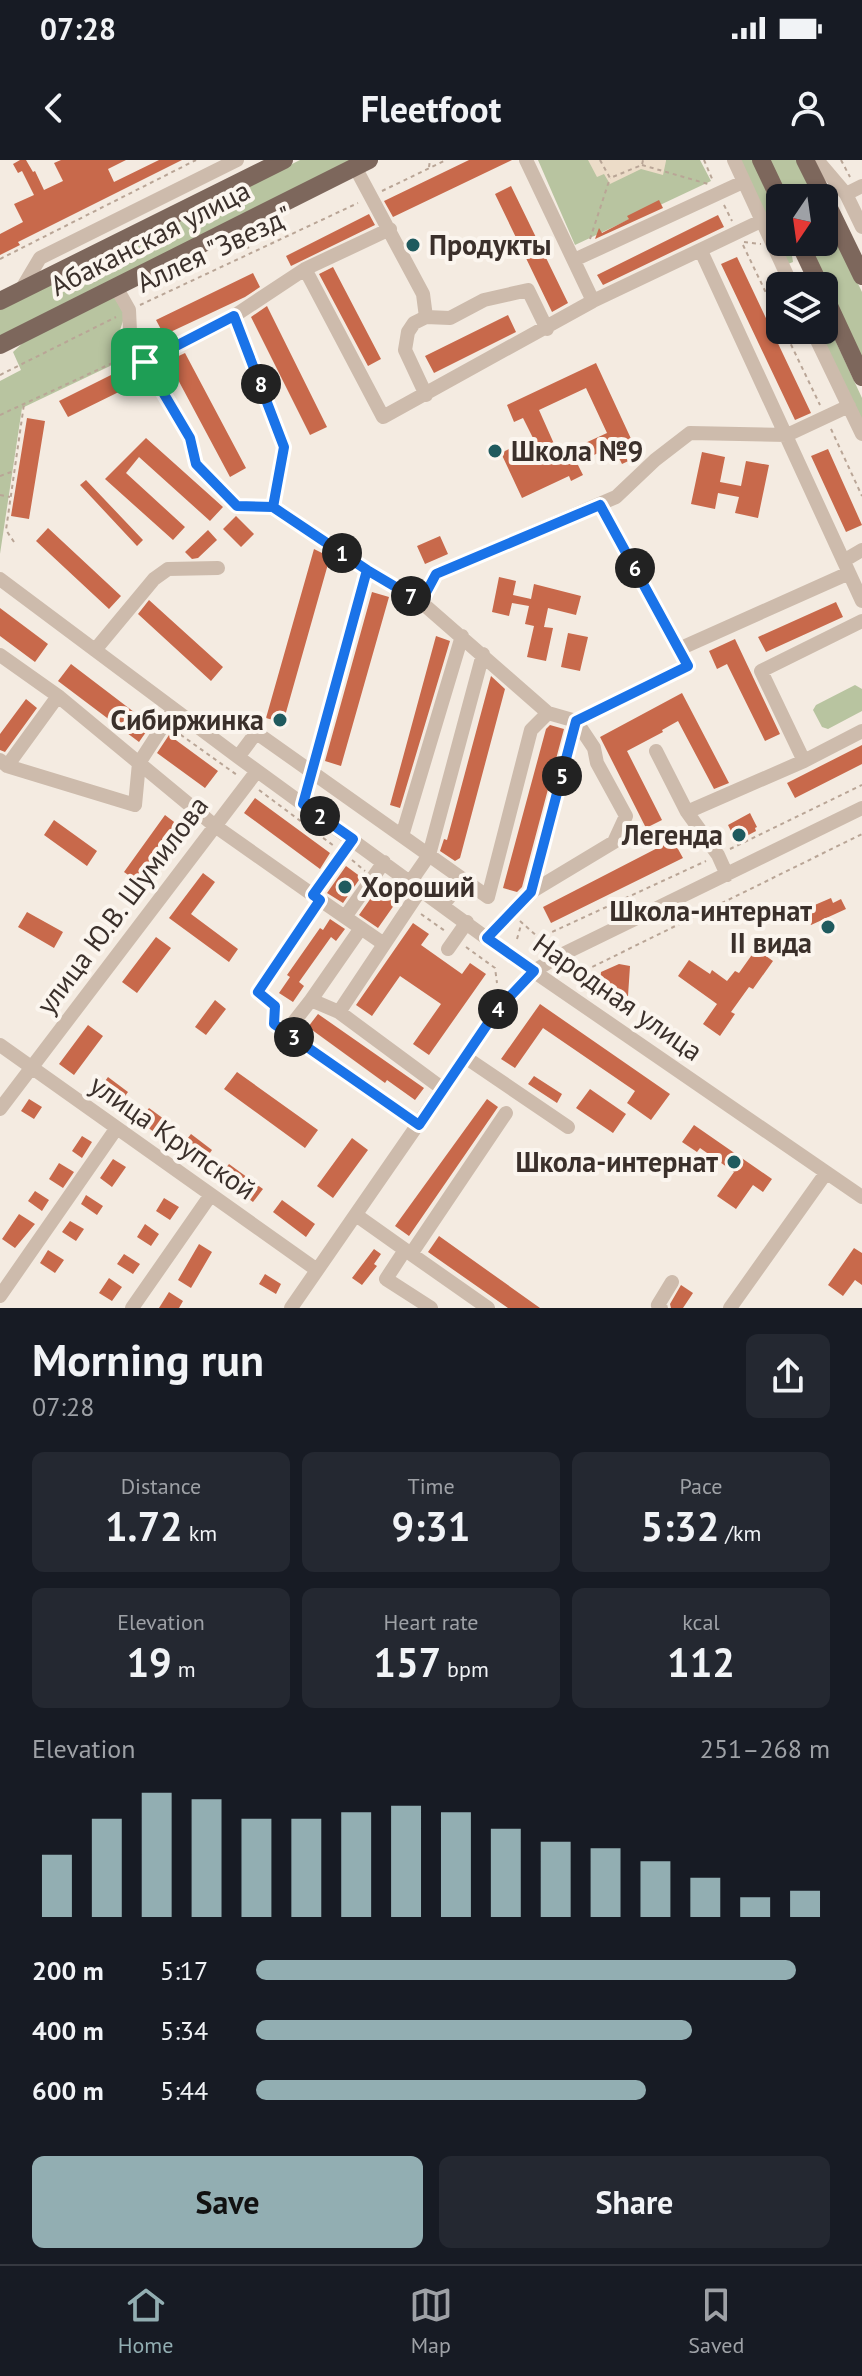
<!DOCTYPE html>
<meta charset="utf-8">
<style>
:root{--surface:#171b24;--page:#242831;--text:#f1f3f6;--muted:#9ea1a6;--line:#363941;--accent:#92aeb2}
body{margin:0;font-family:"PT Sans",sans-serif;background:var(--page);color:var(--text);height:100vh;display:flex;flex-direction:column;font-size:30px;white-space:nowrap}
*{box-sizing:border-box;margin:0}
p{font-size:26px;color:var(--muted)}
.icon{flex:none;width:44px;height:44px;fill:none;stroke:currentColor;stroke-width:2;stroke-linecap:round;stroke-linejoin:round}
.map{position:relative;height:1148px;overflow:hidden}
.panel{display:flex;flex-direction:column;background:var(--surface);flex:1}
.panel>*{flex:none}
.needle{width:52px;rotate:193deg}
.tools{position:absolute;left:766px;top:24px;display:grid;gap:16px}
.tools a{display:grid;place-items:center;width:72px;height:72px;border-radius:12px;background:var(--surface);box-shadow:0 2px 6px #0004;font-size:40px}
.pin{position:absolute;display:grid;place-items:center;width:68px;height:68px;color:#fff;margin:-34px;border-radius:16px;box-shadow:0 4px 12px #0006}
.km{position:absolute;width:40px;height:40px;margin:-20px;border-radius:50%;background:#222;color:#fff;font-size:22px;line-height:40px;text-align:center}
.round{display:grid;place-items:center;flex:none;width:84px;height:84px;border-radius:12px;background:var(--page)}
.summary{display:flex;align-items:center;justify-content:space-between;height:136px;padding:0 32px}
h1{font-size:44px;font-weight:700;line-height:60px}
.figures{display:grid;grid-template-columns:repeat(3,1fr);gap:12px;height:136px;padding:8px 32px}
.figures div{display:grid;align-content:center;border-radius:12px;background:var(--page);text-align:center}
.figures b{font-size:40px;font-weight:700}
.figures small{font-size:22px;font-weight:400}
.figures p{font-size:22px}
.chart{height:224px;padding:16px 32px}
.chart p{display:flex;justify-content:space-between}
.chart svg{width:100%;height:144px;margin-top:8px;stroke:var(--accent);stroke-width:6}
.action{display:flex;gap:16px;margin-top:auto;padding:16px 32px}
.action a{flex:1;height:92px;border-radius:12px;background:var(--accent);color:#111;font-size:32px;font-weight:700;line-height:92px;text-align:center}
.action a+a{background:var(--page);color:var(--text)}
ul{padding:0 32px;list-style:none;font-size:26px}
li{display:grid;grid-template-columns:128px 96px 1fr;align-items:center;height:60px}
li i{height:20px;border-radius:10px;background:var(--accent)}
.status{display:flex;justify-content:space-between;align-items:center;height:56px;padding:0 40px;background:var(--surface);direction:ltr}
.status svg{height:22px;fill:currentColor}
header{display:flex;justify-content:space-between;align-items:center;height:104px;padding:0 32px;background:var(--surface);font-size:36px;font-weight:700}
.menu{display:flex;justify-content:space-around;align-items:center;height:112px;border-top:2px solid var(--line);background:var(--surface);font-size:22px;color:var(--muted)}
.menu a{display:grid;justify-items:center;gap:4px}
.menu .active{color:var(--accent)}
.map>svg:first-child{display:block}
.green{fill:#b8c4a0}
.plaza{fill:#ecdcc8}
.building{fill:#c8694b;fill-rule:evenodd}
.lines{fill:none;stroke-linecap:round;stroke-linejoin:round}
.path{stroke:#b9a596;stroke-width:2;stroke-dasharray:4 4;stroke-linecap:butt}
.minor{stroke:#cdbbac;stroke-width:14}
.major{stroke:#7d675c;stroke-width:18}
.route-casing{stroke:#fff;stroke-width:16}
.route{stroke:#1a73e8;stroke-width:10}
.poi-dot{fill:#1f5a5e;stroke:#fbf5ee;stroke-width:3}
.labels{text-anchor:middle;stroke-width:8;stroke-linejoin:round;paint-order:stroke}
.street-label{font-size:28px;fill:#3b302b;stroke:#fbf5ee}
.poi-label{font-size:28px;font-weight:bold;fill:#3b302b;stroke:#fbf5ee;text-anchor:end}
</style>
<div class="status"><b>07:28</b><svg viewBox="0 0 49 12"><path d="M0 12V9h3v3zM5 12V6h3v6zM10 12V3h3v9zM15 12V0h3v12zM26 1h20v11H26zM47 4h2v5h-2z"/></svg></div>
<header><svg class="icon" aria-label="back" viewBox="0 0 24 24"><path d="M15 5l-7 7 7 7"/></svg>Fleetfoot<svg class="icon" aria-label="person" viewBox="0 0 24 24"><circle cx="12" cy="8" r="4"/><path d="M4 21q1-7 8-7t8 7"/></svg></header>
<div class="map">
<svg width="862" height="1148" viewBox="0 0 862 1148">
<rect width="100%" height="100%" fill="#f4ebe1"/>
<!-- green -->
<path class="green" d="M300 0H352L0 176V150Z
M538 0H700L711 21 575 85Z
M737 0H752L780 61V82L790 83 793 102 788 104 796 121 801 119 808 126H795Z
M766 0H798L816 38H783Z
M824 54 862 132V207L804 82H824Z
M113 135 125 155 119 173 129 197 22 248 0 394V221L21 210 13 192 27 179Z
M824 156 862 238V271L815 170H824Z
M855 525 862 529V551L828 569 822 567 813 550 816 545Z"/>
<!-- plaza -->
<path class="plaza" d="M588 0H666V1L663 15 641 9 610 24 604 14 597 17Z"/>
<!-- building -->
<path class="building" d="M20 0H26L33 12 35 11 44 30 63 21 54 3 61 0H126L108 9 114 22 159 0H182L18 82 20 85 0 95V74L23 62 14 44 34 35 22 11 18 13 13 4Z
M469 0H512L393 57 384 41Z
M511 26 568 143 552 152 495 34Z
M659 40 663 48 595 79 599 68 602 73 629 59 627 56Z
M369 54 375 65 291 106 286 96Z
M718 55 724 67 603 125 597 115Z
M737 97 811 253 795 260 721 104Z
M333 107 381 199 368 206 319 114Z
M253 113 260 127 245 137 164 175 156 160Z
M267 146 327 267 310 275 251 157Z
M508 155 516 172 434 213 425 196Z
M185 193 246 308 230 317 168 201Z
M596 203 639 296 622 304 613 286 577 303 583 315 571 321 569 316 522 338 501 293 509 289 511 293 535 282 523 258 514 262 507 245ZM586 228 607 273 559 295 539 250Z
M127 207 135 224 68 257 59 241Z
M27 258 45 261 29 359 11 356Z
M146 278 223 347 210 361 139 297 126 313 185 367 173 380 105 319Z
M828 289 862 365 846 372 811 296Z
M702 292 725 297 720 322 741 326 746 301 769 305 758 358 735 353 739 337 718 333 715 349 691 344Z
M86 320 143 380 137 386 80 325Z
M236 356 254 374 241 387 223 369Z
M48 368 121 436 109 449 36 381Z
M208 370 217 380 198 398 192 399 185 392Z
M440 376 448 394 425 404 417 386Z
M314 389 330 397 283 563 266 558Z
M499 417 516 421 513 435 531 439 534 424 581 436 576 455 548 448 544 467 553 468 546 501 527 497 534 466 525 464 529 446 512 443 509 456 492 452Z
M372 432 389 437 341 606 325 601Z
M149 440 223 507 211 521 138 454Z
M836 442 843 457 766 492 758 477Z
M0 448 48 484 35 502 0 476Z
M568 473 588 477 580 511 561 507Z
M436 476 450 481 400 648 390 645Z
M735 479 780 574 765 581 727 504 717 509 709 491Z
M71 504 151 565 139 582 58 521Z
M491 516 505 529 460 698 455 701 440 691 444 679 447 680Z
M682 533 729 623 714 629 678 561 662 570 663 572 627 591 662 660 646 668 600 577Z
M26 539 37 548 5 592 0 590V574Z
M550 565 564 569 522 727 517 732 503 728 546 569Z
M169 575 218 611 205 628 157 593Z
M862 585V604L795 638 787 623Z
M255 638 330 693 320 709 244 653Z
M750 653 757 667 755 668 756 671 739 680 735 679 728 665Z
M165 655 182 668 141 724 124 712Z
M54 660 97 691 87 706 44 675Z
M673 680 683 698 551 763 543 747Z
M346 706 361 717 343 743 327 733Z
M203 713 215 722 191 754 238 789 229 802 169 758Z
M378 728 397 741 378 768 359 755Z
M831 738 833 743 841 739 846 749 811 765 805 754 812 751 810 747Z
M27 752 63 772 54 788 18 767Z
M330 759 345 769 336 781 331 777 299 822 304 826 293 842 279 833 290 817 287 815 320 768 323 770Z
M413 763 429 774 421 785 462 814 470 803 486 814 429 895 413 884 441 844 400 816 372 856 356 845Z
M156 777 171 788 137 833 122 822Z
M756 789 773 801 753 829 749 827 731 852 735 854 720 876 703 864 717 844 678 816 689 800 710 814 712 810 727 821 735 811 739 813Z
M619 804 630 806 628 836 617 834 600 823 601 812Z
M215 840 226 849 206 875 195 867Z
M540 844 670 934 651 960 627 943 635 931 543 868 515 908 501 899Z
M318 854 424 928 415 940 387 920 385 923 308 867Z
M88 865 103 876 74 915 59 904Z
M237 912 318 970 305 988 224 929Z
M534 916 562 934 557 943 528 924Z
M108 917 128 932 117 947 97 932Z
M590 929 626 954 613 973 576 948Z
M29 939 42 947 34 959 21 951Z
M487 939 498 947 409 1076 395 1066Z
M149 948 168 962 158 975 139 961Z
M694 965 772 1019 763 1032 753 1025 736 1049 717 1036 734 1012 700 988 697 992 682 982Z
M191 974 212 990 202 1004 180 988Z
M82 976 92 982 82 998 72 991Z
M352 978 368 990 333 1038 317 1026Z
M113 999 126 1007 112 1027 100 1018Z
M59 1003 74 1012 63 1028 49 1019Z
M229 1004 263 1029 253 1042 219 1017Z
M35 1031 49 1040 42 1051 28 1041Z
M86 1035 103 1046 97 1055 81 1044Z
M164 1038 179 1047 170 1060 156 1051Z
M282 1040 315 1064 306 1077 273 1052Z
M19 1054 35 1064 15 1088 2 1079Z
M70 1061 84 1069 76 1081 62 1072Z
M145 1064 159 1074 151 1086 137 1077Z
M439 1076 540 1148H508L428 1092Z
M199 1084 212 1092 191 1128 178 1120Z
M854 1088 862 1093V1125L855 1120 843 1136 828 1125Z
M374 1089 381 1094 374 1104 377 1106 362 1125 352 1118Z
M48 1090 64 1100 55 1113 40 1103Z
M124 1094 140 1104 133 1114 117 1104Z
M265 1114 281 1124 276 1134 259 1124Z
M109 1118 122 1127 112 1141 99 1133Z
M681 1125 693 1133 683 1148H671L670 1144Z
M169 1132 183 1141 179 1148H159Z"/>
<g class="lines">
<!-- path -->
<path class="path" d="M600 0 610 18 642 5 643 0
M704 0 713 21
M841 0 850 17
M642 5 708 24
M429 7 430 0
M382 31 446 0
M724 45 732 61
M243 78 251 93
M590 79 610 18
M744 82 761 84
M743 85 780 162
M0 99 196 0
M140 145 358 43
M784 170 820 245
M0 215 116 157
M0 255 121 199
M831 269 862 336
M0 316 14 311
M0 335 10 337
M14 382 6 370 24 244
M174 570 237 615
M259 630 334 686
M730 689 862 625
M352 700 365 711
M383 725 400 738
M421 754 445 771
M520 761 539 778 706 701
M517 779 521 765
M466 787 495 808 497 823
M578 814 862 674"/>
<!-- minor -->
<path class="minor" d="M526 0 593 141
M734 0 792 126
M817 0 846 34 862 67
M355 7 423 134 426 157
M846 34 862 26
M701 91 862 441
M574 100 743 22
M305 109 383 257 593 141 761 61
M116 127 129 150 130 171 145 202 190 278 196 304 237 346 273 347 367 410 421 442 548 553 576 561 688 506 600 345
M21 130 40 98 237 0
M234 156 284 287 273 347
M812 170 862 274
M145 202 234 156 305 109 390 69
M426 235 405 190 408 172 414 163 426 157 450 158 484 140 528 130 547 169
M845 400 862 390
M0 419 238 597 507 793 862 1037
M421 442 436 414 616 337 655 300 690 273 787 275 849 246
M679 489 849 413
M95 490 154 419 168 409 218 408
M0 495 58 536 215 666 313 735
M237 559 488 737 531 570 548 553
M656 591 687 652 718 695 727 715
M238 597 256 573
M0 600 7 606 135 645 139 603 174 549
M804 601 761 511 862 461
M7 606 58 536
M303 644 367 410
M687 652 804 601 862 571
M402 676 462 476
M353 679 313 735 384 784
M411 721 429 695 483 494
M531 732 576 561
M320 740 258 832 275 846 274 864 419 965
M443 745 463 720
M345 757 384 702
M487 778 531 732 614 682 626 656 597 603 594 588 576 561
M448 789 467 762
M311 840 361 768
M339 852 421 729
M286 872 311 840 339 852 443 929
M0 885 317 1110
M465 897 568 967
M0 949 257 611
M356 1055 411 1094 506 953
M405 1090 386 1119 431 1148
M411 1094 488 1148
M0 1136 116 969
M132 1148 210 1036
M291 1148 497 850 534 811 559 796 862 648
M661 1148 658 1145 672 1122
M730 1148 826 1013"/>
<!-- major -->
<path class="major" d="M761 0 780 40
M805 0 824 38
M824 38 862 116
M799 82 820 126
M824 135 862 217
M0 141 284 0
M0 185 369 0"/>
</g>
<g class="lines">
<defs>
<path id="route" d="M145 202 190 278 196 304 237 346 273 347 367 410 303 644 353 679 313 735 320 740 258 832 275 846 274 864 419 965 497 850 534 811 487 778 531 732 576 561 688 506 600 345 436 414 421 442 367 410 273 347 284 287 234 156 145 202"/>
</defs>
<!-- route casing -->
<use href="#route" class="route-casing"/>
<!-- route -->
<use href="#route" class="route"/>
</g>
<!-- markers -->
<g class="poi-dot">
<circle cx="413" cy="85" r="8"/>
<circle cx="495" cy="291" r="8"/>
<circle cx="280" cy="560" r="8"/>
<circle cx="739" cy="675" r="8"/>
<circle cx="345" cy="727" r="8"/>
<circle cx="828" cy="767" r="8"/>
<circle cx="734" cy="1002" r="8"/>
</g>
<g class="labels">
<!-- street labels -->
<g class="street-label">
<text transform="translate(150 78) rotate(-27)" y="10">Абаканская улица</text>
<text transform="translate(214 89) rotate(-25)" y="10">Аллея "Звезд"</text>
<text transform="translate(122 745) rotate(-53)" y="10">улица Ю.В. Шумилова</text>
<text transform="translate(618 837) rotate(35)" y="10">Народная улица</text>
<text transform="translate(173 977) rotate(35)" y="10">улица Крупской</text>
</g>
<!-- poi labels -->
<g class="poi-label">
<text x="429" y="95" text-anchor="start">Продукты</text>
<text x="511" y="301" text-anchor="start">Школа №9</text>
<text x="264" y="570">Сибиржинка</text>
<text x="723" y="685">Легенда</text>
<text x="361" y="737" text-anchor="start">Хороший</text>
<text x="812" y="761">Школа-интернат<tspan x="812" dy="32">II вида</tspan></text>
<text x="718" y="1012">Школа-интернат</text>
</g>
</g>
</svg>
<div class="tools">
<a><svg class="needle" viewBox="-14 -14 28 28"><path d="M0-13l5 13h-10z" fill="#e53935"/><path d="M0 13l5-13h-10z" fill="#9ea1a6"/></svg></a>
<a><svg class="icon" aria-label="layers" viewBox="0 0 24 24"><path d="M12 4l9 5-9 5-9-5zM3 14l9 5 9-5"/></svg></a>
</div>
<div class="pin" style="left:145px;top:202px;background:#1e9e55"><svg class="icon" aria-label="arrive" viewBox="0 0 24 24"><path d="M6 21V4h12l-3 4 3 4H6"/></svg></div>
<b class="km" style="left:342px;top:393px">1</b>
<b class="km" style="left:320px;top:656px">2</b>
<b class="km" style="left:294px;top:877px">3</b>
<b class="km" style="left:498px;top:849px">4</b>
<b class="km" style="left:562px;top:616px">5</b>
<b class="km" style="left:635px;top:408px">6</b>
<b class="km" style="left:411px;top:436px">7</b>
<b class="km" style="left:261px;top:224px">8</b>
</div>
<section class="panel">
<div class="summary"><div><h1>Morning run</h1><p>07:28</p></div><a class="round"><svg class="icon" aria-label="share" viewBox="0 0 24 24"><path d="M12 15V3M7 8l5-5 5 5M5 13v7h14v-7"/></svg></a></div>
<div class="figures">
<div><p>Distance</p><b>1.72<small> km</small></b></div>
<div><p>Time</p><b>9:31</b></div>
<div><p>Pace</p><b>5:32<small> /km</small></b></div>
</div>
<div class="figures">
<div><p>Elevation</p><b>19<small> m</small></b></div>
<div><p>Heart rate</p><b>157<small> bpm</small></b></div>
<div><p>kcal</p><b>112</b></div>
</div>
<div class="chart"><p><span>Elevation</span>251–268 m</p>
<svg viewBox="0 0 160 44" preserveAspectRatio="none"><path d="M5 44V25M15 44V14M25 44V6M35 44V8M45 44V14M55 44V14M65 44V12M75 44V10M85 44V12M95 44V17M105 44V21M115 44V23M125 44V27M135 44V32M145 44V38M155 44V36"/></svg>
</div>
<ul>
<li><b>200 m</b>5:17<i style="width:94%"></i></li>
<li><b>400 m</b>5:34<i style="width:76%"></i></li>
<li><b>600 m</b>5:44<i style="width:68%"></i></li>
</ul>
<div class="action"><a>Save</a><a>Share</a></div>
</section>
<nav class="menu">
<a class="active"><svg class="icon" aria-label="home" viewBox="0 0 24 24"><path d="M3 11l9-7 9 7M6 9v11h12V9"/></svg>Home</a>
<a><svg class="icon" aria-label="map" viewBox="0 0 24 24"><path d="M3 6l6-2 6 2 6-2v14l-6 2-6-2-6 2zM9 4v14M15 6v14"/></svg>Map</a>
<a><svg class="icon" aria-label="saved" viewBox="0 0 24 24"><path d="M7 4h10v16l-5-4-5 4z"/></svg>Saved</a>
</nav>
